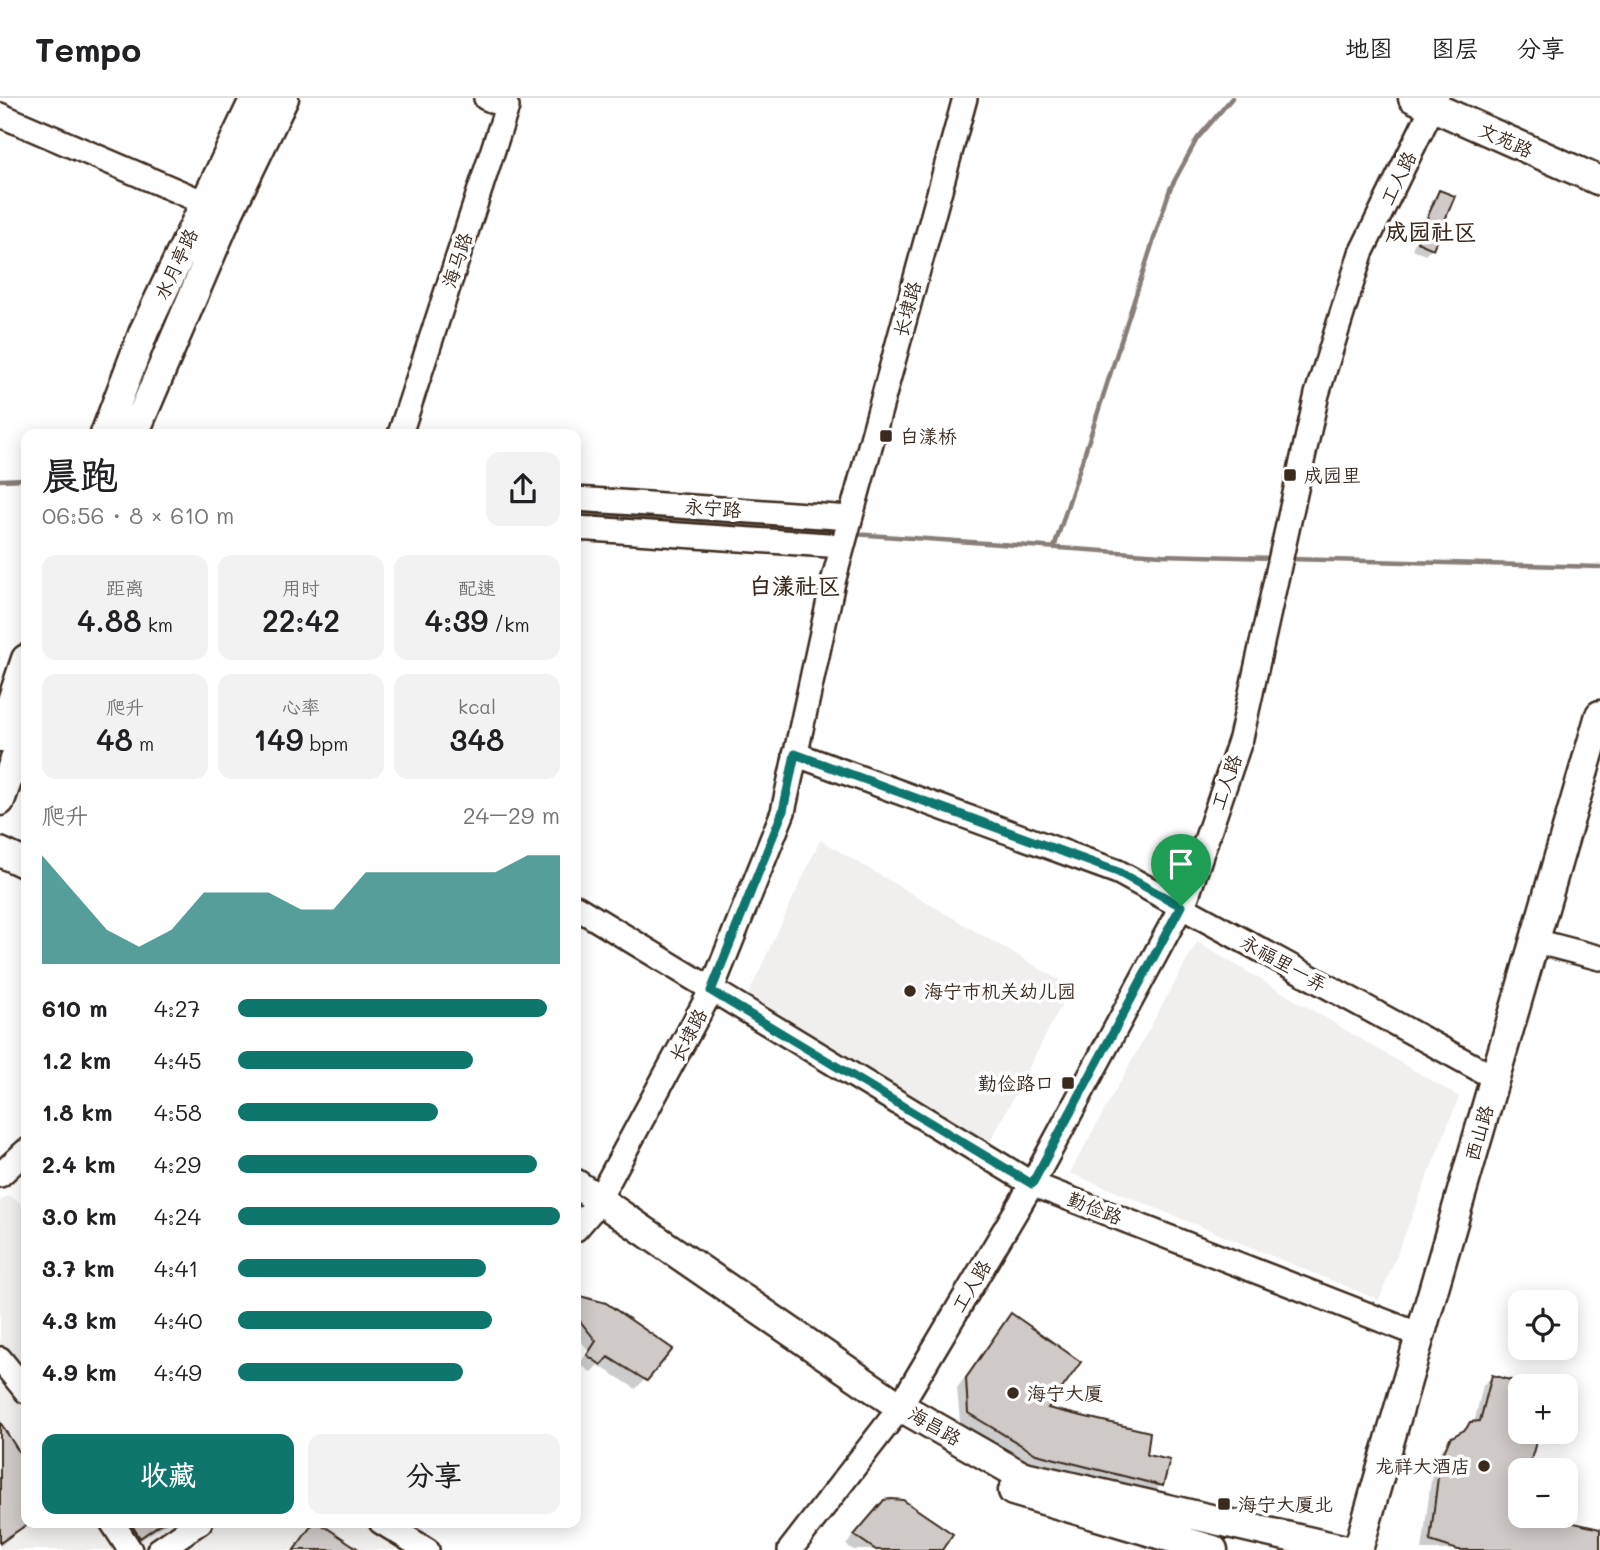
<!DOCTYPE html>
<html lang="zh">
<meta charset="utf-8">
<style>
:root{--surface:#fff;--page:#f2f2f2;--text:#202124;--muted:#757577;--line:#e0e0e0;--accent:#0f766e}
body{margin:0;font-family:Mali,"LXGW WenKai TC",sans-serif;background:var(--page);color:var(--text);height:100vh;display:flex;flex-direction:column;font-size:26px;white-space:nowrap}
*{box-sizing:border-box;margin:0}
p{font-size:23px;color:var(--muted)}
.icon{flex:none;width:38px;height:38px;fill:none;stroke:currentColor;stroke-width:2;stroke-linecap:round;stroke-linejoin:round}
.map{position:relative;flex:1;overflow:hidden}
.sheet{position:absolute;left:21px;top:331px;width:560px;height:1099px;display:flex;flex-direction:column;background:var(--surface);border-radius:14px;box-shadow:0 4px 18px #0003}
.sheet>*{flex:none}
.buttons{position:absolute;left:1508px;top:1192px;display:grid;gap:14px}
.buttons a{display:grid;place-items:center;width:70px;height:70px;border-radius:14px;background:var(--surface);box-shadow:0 4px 18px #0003;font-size:35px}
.pin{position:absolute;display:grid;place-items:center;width:60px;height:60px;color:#fff;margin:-72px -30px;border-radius:50% 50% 50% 0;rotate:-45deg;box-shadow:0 0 7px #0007}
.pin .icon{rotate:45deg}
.round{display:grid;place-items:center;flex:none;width:74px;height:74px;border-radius:14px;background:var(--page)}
.overview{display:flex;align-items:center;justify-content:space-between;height:119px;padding:0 21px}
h1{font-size:38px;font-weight:600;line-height:52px}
.stats{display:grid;grid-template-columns:repeat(3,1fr);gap:10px;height:119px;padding:7px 21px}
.stats div{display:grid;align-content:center;border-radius:14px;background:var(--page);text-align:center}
.stats b{font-size:30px;font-weight:600}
.stats small{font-size:19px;font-weight:400}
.stats p{font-size:19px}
.chart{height:196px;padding:14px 21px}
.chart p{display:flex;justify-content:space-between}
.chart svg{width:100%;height:126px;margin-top:7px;fill:var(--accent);opacity:.7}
.primary-button{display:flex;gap:14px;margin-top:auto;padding:14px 21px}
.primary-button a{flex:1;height:80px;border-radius:14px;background:var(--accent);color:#fff;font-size:28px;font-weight:600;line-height:80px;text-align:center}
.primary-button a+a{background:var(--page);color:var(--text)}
ul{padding:0 21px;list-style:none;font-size:23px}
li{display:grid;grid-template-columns:112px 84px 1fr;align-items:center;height:52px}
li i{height:18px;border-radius:9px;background:var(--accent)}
header{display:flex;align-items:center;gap:42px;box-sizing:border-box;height:98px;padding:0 35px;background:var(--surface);border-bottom:2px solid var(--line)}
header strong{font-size:33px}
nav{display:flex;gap:38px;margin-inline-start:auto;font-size:24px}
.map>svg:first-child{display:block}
.built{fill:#f1efee}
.shadow{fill:#0003}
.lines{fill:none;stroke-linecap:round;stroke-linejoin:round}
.stream{stroke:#887e77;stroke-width:4.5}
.building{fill:#cfcac7;stroke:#3b2a1e;stroke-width:2}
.minor-casing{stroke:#3b2a1e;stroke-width:28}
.major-casing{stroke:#3b2a1e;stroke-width:33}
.minor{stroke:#fff;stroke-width:23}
.major{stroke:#fff;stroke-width:28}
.route-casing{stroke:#fff;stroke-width:14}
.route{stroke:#0f766e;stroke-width:9}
.poi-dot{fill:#3b2a1e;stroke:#fff;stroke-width:2.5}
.labels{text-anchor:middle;stroke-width:7;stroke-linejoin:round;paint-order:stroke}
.street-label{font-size:19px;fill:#3b2a1e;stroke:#fff}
.poi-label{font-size:19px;fill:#3b2a1e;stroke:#fff;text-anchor:start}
.quarter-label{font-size:23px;font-weight:bold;fill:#3b2a1e;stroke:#fff}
</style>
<header>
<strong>Tempo</strong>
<nav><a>地图</a><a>图层</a><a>分享</a></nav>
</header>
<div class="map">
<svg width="1600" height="1452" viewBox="0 0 1600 1452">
<rect width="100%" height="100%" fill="#fff"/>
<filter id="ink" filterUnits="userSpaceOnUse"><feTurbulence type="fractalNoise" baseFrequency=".0143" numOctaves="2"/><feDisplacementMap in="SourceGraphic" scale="14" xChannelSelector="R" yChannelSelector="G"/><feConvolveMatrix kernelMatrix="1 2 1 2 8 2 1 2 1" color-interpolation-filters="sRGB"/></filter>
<g filter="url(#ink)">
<!-- built -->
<path class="built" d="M820 742 1071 889 988 1048 748 897Z
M1197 844 1459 999 1379 1202 1070 1075Z
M9 1097 26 1109V1424L178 1425 136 1452H0V1103Z
M200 1424 373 1425 416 1452H159Z"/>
<!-- shadow -->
<path class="shadow" d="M1439 94 1432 150 1425 157 1412 151 1433 100Z
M577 1199 670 1251 636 1291 598 1267 591 1274 579 1266 589 1253 576 1237Z
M1012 1218 1045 1311 1145 1358 1161 1387 1152 1396 1026 1364 960 1324 957 1290 1003 1226Z
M1492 1279 1523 1288H1521V1334H1537L1526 1372H1521L1515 1412 1521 1418H1536L1600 1433 1597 1452H1422L1432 1374 1442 1351 1474 1325 1483 1287Z
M0 1337 26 1366V1424H29L0 1448Z
M875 1413 940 1452H854L846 1447Z
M111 1424H168L126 1452Z"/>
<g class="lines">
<!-- stream -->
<path class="stream" d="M0 382 26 381
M576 416 841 435
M853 436 1162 457 1274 460
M1054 450 1170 91 1197 41 1232 0
M1289 461 1600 469"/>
</g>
<!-- building -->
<path class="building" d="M1439 92 1455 98 1433 151 1417 144Z
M576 1197 606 1205 673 1251 647 1283 608 1259 601 1267 587 1257 596 1243 576 1218Z
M1011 1215 1081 1264 1048 1310 1150 1334 1147 1357 1170 1362 1163 1388 1036 1356 968 1315 966 1280Z
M1492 1277 1521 1285V1334H1539L1528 1372H1521V1397L1517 1411 1521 1412V1418H1544L1600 1431V1452H1458L1430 1443 1440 1363 1450 1340 1466 1331 1470 1324 1480 1323Z
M0 1324 26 1365V1427L0 1445Z
M891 1401 903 1402 953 1436 942 1452H876L854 1437 884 1402Z
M130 1424H163L140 1440Z
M314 1424H318L360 1452H294Z"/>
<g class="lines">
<defs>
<path id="minor" d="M0 17 205 105
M400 336 507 9 486 0
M576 401 850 420
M576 430 842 448
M795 656 1118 774 1495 980
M576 809 1032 1086 1420 1237
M1535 843 1600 860
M0 1077 26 1053
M576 1131 594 1110 711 893 783 714 833 484 965 0
M0 1261 26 1293
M112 1424 130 1452
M381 1424 427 1452
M159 1452 200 1424
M790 1452 896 1315 1032 1086 1187 798 1241 640 1317 296 1361 155 1437 0"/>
<path id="major" d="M1413 0 1600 83
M105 336 144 233 255 0
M134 336 229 114 284 0
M0 639 26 561
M0 703 26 630
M0 754 26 766
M576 1086 899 1308 1020 1377 1346 1452
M1013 1393 1213 1452
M1358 1452 1600 617"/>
</defs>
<!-- minor casing -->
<use href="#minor" class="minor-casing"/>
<!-- major casing -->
<use href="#major" class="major-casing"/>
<!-- minor -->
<use href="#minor" class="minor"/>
<!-- major -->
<use href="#major" class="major"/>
</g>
</g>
<g class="lines" filter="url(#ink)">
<defs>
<path id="route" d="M795 656 1118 774 1181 808 1032 1086 711 893 783 713Z"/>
</defs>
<!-- route casing -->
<use href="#route" class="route-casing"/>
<!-- route -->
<use href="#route" class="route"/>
</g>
<!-- markers -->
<g class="poi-dot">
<rect x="879" y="331" width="14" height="14" rx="3.5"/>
<rect x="1283" y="370" width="14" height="14" rx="3.5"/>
<circle cx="910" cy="893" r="7"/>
<rect x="1061" y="978" width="14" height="14" rx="3.5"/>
<circle cx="1013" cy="1295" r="7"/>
<circle cx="1484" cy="1368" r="7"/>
<rect x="1217" y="1399" width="14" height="14" rx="3.5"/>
</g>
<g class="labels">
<!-- street labels -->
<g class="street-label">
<text transform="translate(1506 42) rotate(24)" y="7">文苑路</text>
<text transform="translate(1398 80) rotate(-64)" y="7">工人路</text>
<text transform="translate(457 162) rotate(-72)" y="7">海马路</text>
<text transform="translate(176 166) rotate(-65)" y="7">水月亭路</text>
<text transform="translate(907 211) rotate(-75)" y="7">长埭路</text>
<text transform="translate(713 410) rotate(4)" y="7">永宁路</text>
<text transform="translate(1226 684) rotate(-71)" y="7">工人路</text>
<text transform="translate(1284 865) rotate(29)" y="7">永福里一弄</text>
<text transform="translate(688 937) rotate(-62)" y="7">长埭路</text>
<text transform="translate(1479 1035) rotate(-74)" y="7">西山路</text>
<text transform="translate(1095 1110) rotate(21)" y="7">勤俭路</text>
<text transform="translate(971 1188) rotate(-59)" y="7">工人路</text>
<text transform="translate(935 1328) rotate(30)" y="7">海昌路</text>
</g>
<!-- poi labels -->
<g class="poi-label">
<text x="900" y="345">白漾桥</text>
<text x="1304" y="384">成园里</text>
<text x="924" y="900">海宁市机关幼儿园</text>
<text x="1054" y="992" text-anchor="end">勤俭路口</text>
<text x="1027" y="1302">海宁大厦</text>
<text x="1470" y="1375" text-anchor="end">龙祥大酒店</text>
<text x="1238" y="1413">海宁大厦北</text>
</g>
<!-- quarter labels -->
<g class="quarter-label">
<text x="1431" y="142">成园社区</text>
<text x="795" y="496">白漾社区</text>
</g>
</g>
</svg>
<div class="buttons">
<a><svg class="icon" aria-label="locate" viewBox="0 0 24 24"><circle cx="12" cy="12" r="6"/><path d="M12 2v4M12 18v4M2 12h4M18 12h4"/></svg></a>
<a>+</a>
<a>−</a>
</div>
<div class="pin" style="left:1181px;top:808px;background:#1e9e55"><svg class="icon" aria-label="arrive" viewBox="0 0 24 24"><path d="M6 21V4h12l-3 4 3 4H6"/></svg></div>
<section class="sheet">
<div class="overview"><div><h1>晨跑</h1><p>06:56 · 8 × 610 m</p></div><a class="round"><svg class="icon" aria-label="share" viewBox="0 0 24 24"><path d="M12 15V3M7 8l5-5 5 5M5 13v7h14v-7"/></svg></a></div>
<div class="stats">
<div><p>距离</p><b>4.88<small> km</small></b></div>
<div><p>用时</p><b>22:42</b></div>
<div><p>配速</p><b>4:39<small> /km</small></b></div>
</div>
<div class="stats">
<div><p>爬升</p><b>48<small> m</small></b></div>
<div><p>心率</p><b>149<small> bpm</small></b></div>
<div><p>kcal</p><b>348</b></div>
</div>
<div class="chart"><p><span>爬升</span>24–29 m</p>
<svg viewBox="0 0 160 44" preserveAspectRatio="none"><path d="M0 44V6L10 19L20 32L30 38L40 32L50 19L60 19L70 19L80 25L90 25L100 12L110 12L120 12L130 12L140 12L150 6L160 6V44z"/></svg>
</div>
<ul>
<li><b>610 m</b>4:27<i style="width:96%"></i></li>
<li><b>1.2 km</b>4:45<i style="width:73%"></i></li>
<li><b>1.8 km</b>4:58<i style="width:62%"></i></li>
<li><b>2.4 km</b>4:29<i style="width:93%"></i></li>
<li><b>3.0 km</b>4:24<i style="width:100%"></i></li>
<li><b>3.7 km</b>4:41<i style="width:77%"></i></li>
<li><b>4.3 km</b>4:40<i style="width:79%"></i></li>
<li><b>4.9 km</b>4:49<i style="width:70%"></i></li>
</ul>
<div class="primary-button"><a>收藏</a><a>分享</a></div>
</section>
</div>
